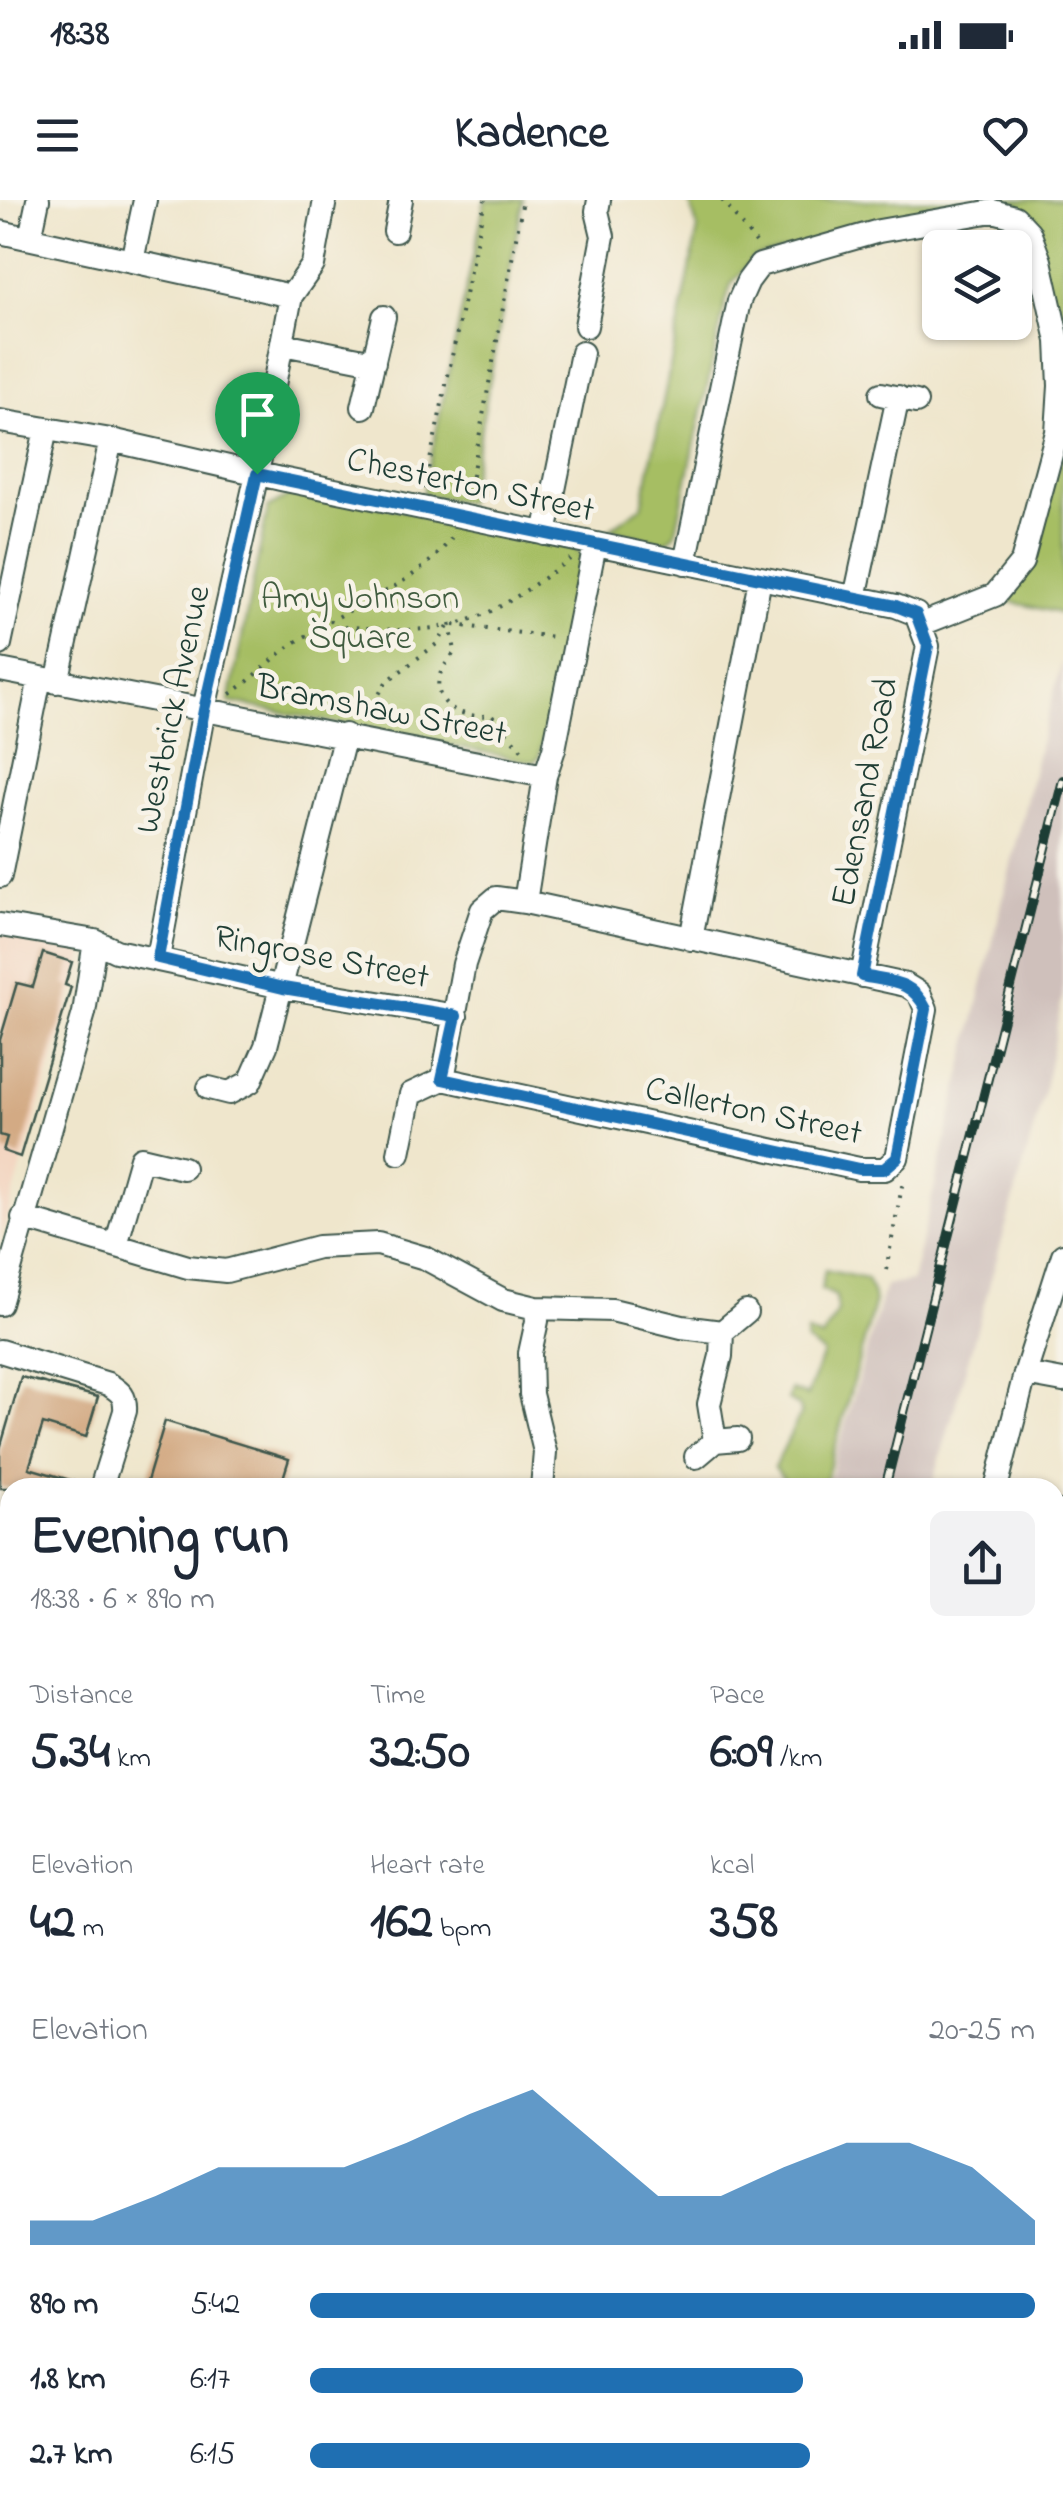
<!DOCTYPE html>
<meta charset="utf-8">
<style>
:root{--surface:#fff;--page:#f2f2f3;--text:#1f2937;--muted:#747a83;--accent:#1f6fb2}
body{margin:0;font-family:"Indie Flower",sans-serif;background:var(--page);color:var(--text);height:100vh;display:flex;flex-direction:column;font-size:38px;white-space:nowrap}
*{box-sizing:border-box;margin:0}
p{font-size:32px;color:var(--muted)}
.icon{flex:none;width:55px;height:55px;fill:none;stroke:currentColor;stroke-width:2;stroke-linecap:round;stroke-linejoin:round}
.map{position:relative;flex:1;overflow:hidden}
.panel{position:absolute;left:0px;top:1278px;width:1065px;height:1038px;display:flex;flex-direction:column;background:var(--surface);border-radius:30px 30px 0 0;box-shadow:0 2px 8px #0004}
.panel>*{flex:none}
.buttons{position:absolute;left:922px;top:30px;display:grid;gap:20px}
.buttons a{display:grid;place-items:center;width:110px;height:110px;border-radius:15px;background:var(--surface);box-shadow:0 2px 8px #0004;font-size:50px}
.pin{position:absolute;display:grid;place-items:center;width:85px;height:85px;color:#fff;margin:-102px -42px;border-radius:50% 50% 50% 0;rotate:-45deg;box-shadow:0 0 10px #0007}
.pin .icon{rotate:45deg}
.round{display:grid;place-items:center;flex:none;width:105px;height:105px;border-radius:15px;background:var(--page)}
.headline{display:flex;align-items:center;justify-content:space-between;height:170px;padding:0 30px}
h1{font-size:55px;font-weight:800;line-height:75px}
.figures{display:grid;grid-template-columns:repeat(3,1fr);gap:15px;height:170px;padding:10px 30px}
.figures div{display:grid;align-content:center}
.figures b{font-size:50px;font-weight:800}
.figures small{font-size:28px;font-weight:400}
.figures p{font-size:28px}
.chart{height:280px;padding:20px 30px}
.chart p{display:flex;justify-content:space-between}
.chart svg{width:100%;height:180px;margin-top:10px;fill:var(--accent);opacity:.7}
ul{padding:0 30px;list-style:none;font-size:32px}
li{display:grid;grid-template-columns:160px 120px 1fr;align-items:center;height:75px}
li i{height:25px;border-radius:12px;background:var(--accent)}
.status{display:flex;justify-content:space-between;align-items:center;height:70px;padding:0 50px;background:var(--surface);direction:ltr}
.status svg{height:28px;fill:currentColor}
header{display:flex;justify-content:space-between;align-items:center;height:130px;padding:0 30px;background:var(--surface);font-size:45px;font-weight:800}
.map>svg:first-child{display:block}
.built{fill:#f3d4bf}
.industrial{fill:#cfc0bb}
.green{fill:#a6be63;stroke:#627e4c;stroke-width:2.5}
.building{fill:#d3aa84}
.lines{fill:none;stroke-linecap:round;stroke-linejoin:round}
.minor-casing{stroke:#3e564b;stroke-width:26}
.major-casing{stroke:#3e564b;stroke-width:34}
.path{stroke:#3e564b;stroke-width:4;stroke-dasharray:2.5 8;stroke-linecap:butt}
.minor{stroke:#fff;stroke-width:22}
.major{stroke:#fff;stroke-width:30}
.rail-casing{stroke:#1f3d34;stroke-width:10}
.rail{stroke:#f7f3e8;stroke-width:6;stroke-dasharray:19;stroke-linecap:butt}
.route-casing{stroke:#fff;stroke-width:20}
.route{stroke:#1f6fb2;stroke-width:12}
.labels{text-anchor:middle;stroke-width:9;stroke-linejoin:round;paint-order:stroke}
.street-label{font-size:35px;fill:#1f3d34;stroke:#f7f3e8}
.park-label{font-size:35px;fill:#415d40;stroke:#f7f3e8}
</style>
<div class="status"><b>18:38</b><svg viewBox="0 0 49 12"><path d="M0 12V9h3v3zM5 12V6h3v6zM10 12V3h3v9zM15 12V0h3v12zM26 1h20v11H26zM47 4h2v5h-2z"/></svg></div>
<header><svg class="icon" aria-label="menu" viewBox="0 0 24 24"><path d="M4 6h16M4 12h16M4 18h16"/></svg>Kadence<svg class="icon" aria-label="heart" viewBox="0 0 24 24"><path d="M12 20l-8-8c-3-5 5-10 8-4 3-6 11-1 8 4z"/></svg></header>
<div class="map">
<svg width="1063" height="2314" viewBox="0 0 1063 2314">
<rect width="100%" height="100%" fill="#f7f3e8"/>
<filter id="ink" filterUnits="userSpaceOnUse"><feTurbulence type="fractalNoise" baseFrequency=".01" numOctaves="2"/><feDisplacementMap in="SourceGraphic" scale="20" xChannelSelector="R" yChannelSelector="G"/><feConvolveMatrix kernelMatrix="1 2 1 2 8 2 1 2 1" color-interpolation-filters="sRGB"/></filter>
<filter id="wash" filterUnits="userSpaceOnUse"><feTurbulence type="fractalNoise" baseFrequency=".0048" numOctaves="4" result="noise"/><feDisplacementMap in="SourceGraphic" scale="40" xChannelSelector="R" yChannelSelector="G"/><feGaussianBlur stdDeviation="2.25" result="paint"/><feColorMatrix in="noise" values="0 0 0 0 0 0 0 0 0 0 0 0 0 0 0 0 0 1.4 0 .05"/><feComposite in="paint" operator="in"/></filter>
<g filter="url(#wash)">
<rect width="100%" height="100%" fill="#efe6cc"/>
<!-- built -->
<path class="built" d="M0 730 85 751 0 1040Z"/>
<!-- industrial -->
<path class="industrial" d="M1063 459V794L1043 896 932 1287H827L885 1086 912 1081 1040 543Z
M605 2305H659L657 2314H603Z"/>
<!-- green -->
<path class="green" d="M485 0H523L467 303 423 294Z
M978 0 754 57 731 84 725 104 675 335 664 343 610 329 642 306 698 29 689 1Z
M983 0H1063V124L1018 7Z
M1063 243V414L1007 401 1030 365Z
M299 290 574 344 582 357 539 558 533 562 229 502 268 308Z
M825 1070 867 1079 875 1101 824 1287H783L785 1281 774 1268 801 1213 799 1206 788 1200 791 1190 807 1196 823 1153 806 1141 807 1133 822 1138 838 1112 836 1096 821 1089Z
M1055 1322 1063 1324V1383L1055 1381Z
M1063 1991V2229L1055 2275V1993Z
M857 2305H1051L1049 2314H855Z"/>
<g id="blocks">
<!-- building -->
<path class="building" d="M43 753 72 762 65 785 71 787 20 957 3 951 7 937 0 935V840L17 783 33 787Z
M21 1177 98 1197 86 1237 43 1224 29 1268 80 1283 79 1288H0V1249Z
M165 1221 289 1259 280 1288H145Z"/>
</g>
</g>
<g filter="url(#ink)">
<use href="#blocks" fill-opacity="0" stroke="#3e564b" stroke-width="2.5"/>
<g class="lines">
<defs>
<path id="minor" d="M395 31 401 0
M0 32 291 96
M30 38 38 0
M132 61 145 0
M586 126 603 36 597 11 599 0
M283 144 374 162
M881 194 916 202
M363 207 384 117
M0 221 111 240 281 279 896 406 916 414 928 446 862 776
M545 334 582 153
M685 363 739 101 748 81 760 65 879 31 993 11 1015 17 1029 32 1040 61 1058 141 1060 186 1057 232 1022 362 995 395 922 424
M855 398 898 197
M0 444 46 229
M0 470 545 576 554 549 595 344
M57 482 111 240
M0 676 40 478
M0 725 95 741 116 751 283 787 456 816
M691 739 760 379
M158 758 204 509 257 274 291 96 313 65 325 0
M443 879 464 764 482 710 496 698 525 702 545 576
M209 888 229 893 250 882 266 846 345 535
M399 953 411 894 443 879 859 969H885L897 958 926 809 919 793 906 785 525 702
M23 1018 188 1067 226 1071 318 1047 378 1044 425 1058 503 1100 536 1108 612 1110 682 1127 722 1132 746 1112
M116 1045 141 958 183 968
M0 1104 84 813 95 741
M536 1108 537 1121 530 1153 531 1194 545 1252 542 1288
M0 1151 108 1184C121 1192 126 1196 125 1211L101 1288
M1025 1174 1063 1181
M715 1241 709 1204 721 1156 722 1132
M696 1257 715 1241 738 1239
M996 1288 1025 1174 1063 1055
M1055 1311 1063 1313
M1055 1392 1063 1393
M1055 1446 1063 1413
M1055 1578 1063 1579
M0 1800 10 1771
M0 2149 10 2152
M0 2241 10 2211
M391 2305 417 2314
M99 2314 102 2305
M225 2314 228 2305
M364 2314 367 2305
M474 2314 477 2305
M781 2314 783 2305
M850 2314 852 2305
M946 2314 948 2305
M1055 2314 1063 2266"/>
<path id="major" d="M0 1764 10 1767
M1055 1808 1063 1807
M1055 1846 1063 1845
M535 2305 545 2314
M569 2305 572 2314"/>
</defs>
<!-- minor casing -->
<use href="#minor" class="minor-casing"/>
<!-- major casing -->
<use href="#major" class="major-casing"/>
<!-- path -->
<path class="path" d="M722 0 756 43
M424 289 485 0
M468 297 523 0
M450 424 455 451C451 458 444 465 441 472 428 505 464 520 491 515L523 551
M454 425 554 437
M312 433C359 400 421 384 454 334
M230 494C258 477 280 448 310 434 335 422 368 429 395 430 477 431 507 404 570 359
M364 521 386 482 438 443 449 425
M886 1070 903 981"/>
<!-- minor -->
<use href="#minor" class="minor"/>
<!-- major -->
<use href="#major" class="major"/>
<defs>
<path id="rail" d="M885 1288 1063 580
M637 2314 639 2305"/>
</defs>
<!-- rail casing -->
<use href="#rail" class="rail-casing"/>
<!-- rail -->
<use href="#rail" class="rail"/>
</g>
</g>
<g class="lines" filter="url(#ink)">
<defs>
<path id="route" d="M257 274 896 406 916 414 928 446 862 776C891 782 912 780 926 809L897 958 884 969H859L442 879 456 816 283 788 158 758 204 510Z"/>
</defs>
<!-- route casing -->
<use href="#route" class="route-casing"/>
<!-- route -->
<use href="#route" class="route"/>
</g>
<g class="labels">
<!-- street labels -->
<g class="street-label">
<text transform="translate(471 283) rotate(12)" y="12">Chesterton Street</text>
<text transform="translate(382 508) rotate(11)" y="12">Bramshaw Street</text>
<text transform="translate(171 509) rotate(-78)" y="12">Westbrick Avenue</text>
<text transform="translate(863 592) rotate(-79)" y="12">Edensand Road</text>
<text transform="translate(322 755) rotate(11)" y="12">Ringrose Street</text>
<text transform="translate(754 909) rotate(12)" y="12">Callerton Street</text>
</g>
<!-- park labels -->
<g class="park-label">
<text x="360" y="408">Amy Johnson<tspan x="360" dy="40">Square</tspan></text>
</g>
</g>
</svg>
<div class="buttons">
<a><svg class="icon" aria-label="layers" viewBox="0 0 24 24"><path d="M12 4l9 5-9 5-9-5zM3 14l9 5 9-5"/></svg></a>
</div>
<div class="pin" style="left:257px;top:274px;background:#1e9e55"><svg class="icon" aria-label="arrive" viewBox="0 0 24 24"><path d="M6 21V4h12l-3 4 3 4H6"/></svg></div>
<section class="panel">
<div class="headline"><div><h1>Evening run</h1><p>18:38 · 6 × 890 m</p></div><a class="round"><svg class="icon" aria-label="share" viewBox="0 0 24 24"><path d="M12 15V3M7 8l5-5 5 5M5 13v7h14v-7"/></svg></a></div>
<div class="figures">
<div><p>Distance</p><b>5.34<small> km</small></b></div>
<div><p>Time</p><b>32:50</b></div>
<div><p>Pace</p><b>6:09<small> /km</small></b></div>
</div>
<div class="figures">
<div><p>Elevation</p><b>42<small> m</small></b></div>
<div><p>Heart rate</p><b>162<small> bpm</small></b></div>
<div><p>kcal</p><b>358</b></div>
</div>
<div class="chart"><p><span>Elevation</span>20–25 m</p>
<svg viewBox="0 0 160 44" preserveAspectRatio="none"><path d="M0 44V38L10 38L20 32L30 25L40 25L50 25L60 19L70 12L80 6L90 19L100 32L110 32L120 25L130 19L140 19L150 25L160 38V44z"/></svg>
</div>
<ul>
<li><b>890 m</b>5:42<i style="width:100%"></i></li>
<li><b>1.8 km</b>6:17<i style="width:68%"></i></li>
<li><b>2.7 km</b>6:15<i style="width:69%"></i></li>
</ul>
</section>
</div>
